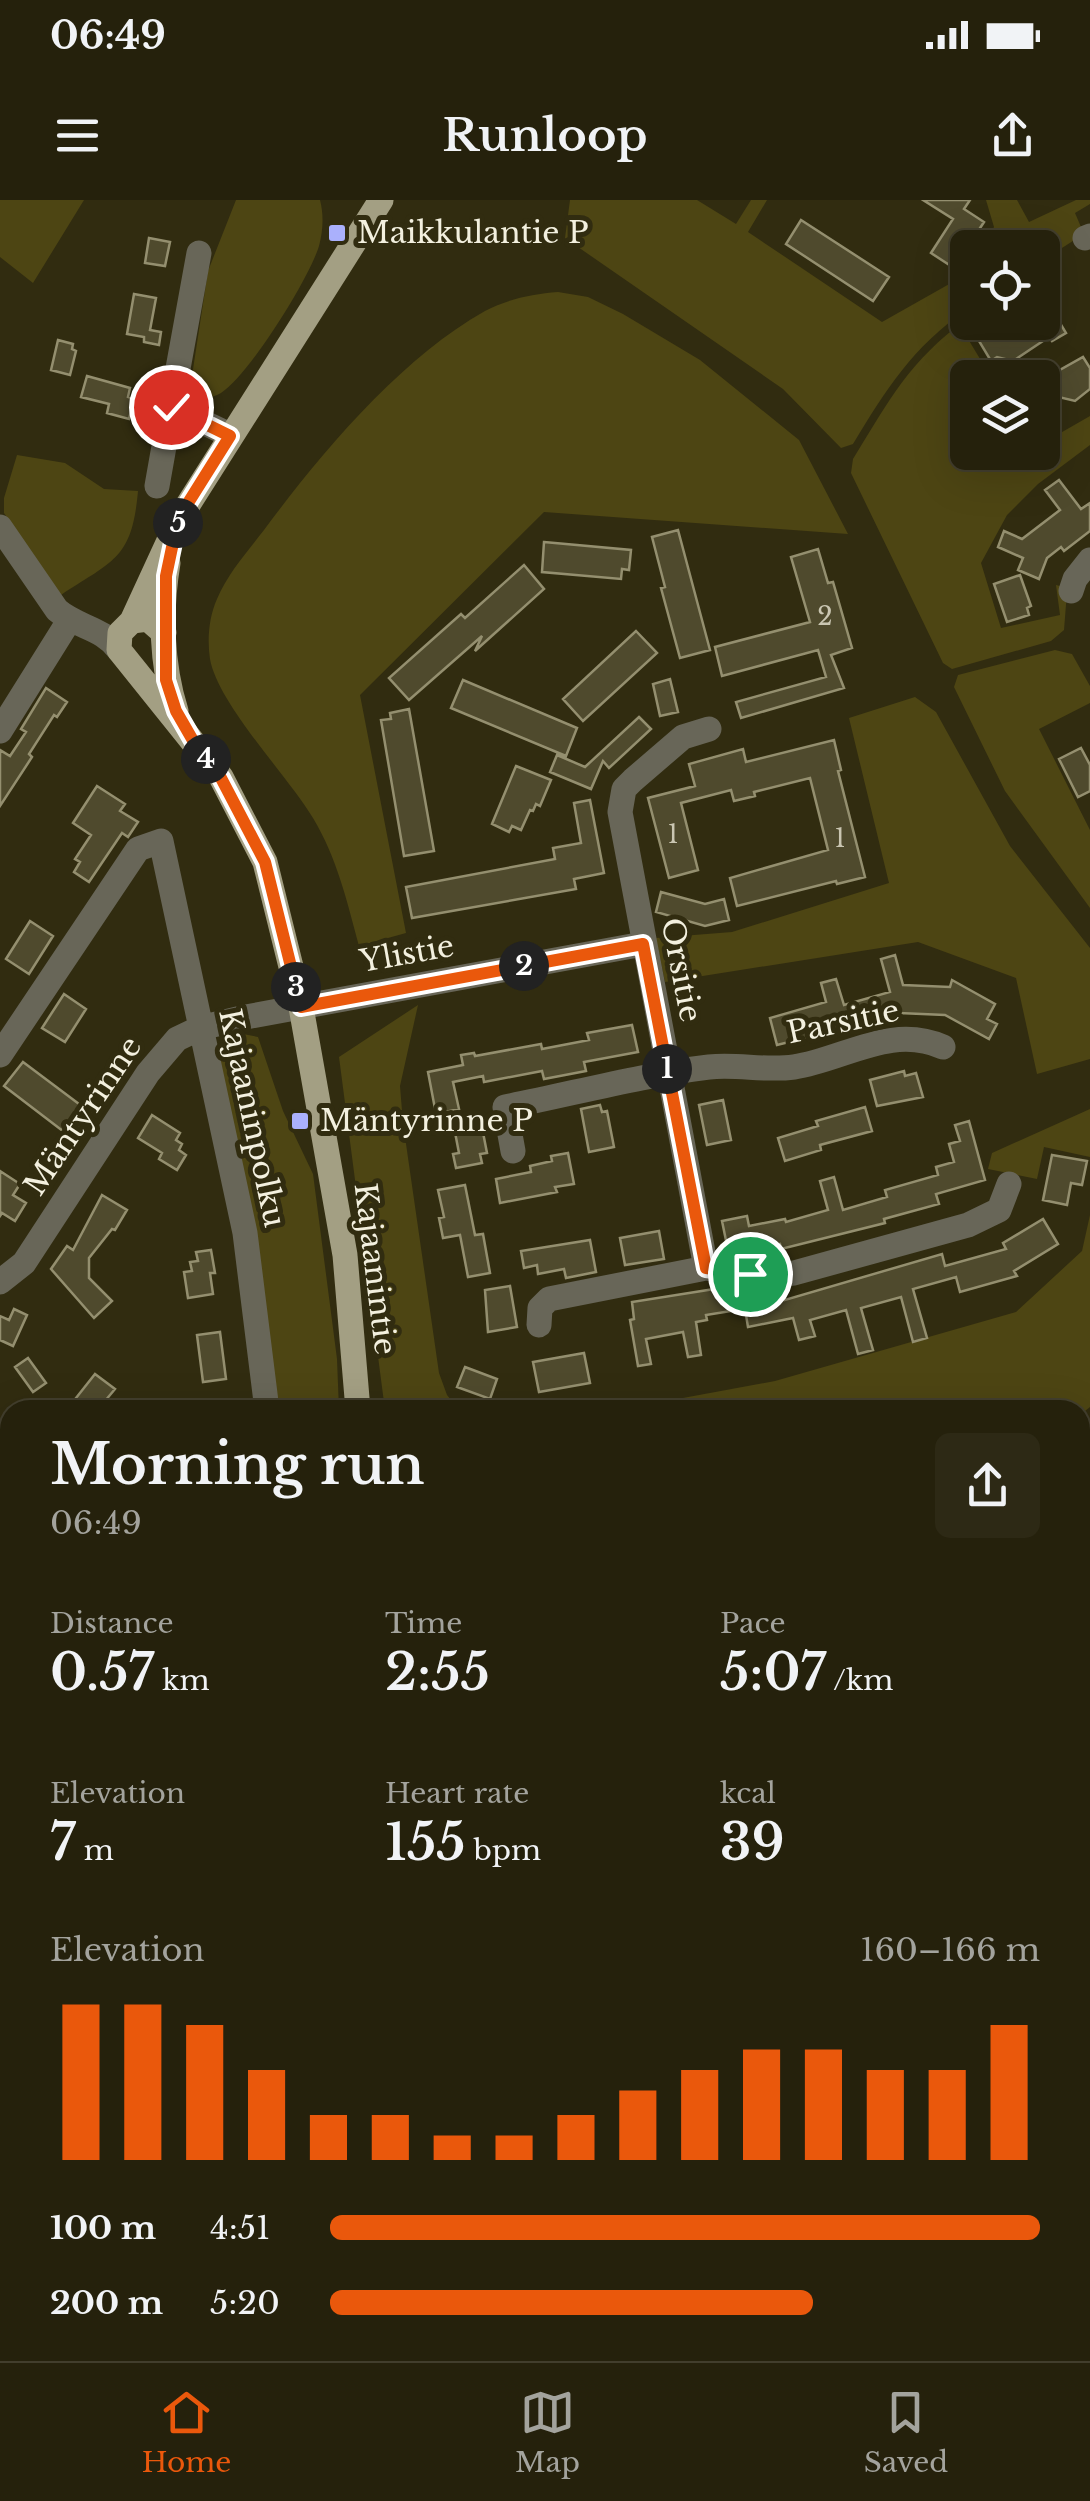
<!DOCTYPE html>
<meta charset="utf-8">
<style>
:root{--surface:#25210c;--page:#2d2915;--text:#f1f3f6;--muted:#a3a39d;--line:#423e2d;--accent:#ea580c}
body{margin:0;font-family:"Libre Baskerville",serif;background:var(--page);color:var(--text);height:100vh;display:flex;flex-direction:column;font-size:38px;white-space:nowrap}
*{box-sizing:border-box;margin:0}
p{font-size:32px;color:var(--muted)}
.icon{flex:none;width:55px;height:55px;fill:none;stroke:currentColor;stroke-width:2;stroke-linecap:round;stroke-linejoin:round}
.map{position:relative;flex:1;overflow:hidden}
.side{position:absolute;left:0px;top:1200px;width:1090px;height:962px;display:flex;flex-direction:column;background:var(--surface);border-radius:30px 30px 0 0;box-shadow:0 10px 40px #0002,0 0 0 2px var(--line)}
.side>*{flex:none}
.fabs{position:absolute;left:950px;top:30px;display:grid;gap:20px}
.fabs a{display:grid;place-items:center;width:110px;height:110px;border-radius:15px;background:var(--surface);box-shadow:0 10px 40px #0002,0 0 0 2px var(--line);font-size:50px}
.pin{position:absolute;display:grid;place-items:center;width:85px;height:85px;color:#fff;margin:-42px;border:5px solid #fff;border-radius:50%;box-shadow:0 2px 10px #0007}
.km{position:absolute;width:50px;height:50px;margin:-25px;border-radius:50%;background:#222;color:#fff;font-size:28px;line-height:50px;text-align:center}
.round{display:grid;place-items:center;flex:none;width:105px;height:105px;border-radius:15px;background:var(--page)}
.head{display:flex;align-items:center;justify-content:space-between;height:170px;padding:0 50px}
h1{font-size:55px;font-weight:600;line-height:75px}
.figures{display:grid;grid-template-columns:repeat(3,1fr);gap:15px;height:170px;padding:10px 50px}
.figures div{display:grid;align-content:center}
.figures b{font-size:50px;font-weight:600}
.figures small{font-size:28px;font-weight:400}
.figures p{font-size:28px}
.chart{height:280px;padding:20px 50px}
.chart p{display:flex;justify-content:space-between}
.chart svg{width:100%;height:180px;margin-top:10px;stroke:var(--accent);stroke-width:6}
ul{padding:0 50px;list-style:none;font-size:32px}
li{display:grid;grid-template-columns:160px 120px 1fr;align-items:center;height:75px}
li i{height:25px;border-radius:12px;background:var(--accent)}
.status{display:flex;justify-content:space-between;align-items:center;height:70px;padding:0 50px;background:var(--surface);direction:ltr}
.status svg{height:28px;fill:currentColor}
header{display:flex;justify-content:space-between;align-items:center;height:130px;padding:0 50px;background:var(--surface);font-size:45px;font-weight:600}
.tabs{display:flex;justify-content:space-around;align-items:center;height:140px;border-top:2px solid var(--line);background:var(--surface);font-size:28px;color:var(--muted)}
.tabs a{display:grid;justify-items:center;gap:5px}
.tabs .current{color:var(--accent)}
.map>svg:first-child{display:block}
.green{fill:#4d4513}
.building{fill:#4f4a2d;stroke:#948f6f;stroke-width:2.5}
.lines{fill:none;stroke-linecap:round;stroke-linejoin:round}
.minor{stroke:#686658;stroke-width:25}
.major{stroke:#a39f83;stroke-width:25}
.route-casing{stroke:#fff;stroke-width:20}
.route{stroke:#ea580c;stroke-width:12}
.poi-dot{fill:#aab0fc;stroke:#312c10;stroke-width:4}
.labels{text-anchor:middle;stroke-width:10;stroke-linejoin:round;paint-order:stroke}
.number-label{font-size:25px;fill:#cac6b2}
.poi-label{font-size:30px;fill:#f3f0df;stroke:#312c10;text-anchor:start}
.street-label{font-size:30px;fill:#f3f0df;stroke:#312c10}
</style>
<div class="status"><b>06:49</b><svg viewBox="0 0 49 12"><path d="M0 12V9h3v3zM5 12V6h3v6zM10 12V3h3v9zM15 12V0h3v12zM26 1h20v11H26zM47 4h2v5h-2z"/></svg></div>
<header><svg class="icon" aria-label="menu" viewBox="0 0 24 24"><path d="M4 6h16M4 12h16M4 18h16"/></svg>Runloop<svg class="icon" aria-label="share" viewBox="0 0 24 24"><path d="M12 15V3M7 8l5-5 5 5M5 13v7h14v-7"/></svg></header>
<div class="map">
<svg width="1090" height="2161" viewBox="0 0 1090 2161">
<rect width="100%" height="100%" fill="#312c10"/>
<!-- green -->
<path class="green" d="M0 0H84L33 83 0 57Z
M236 0H320C324 15 323 31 319 46 309 79 249 175 221 193 211 199 201 198 191 195L190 189 208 71Z
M570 0H697L736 24 751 0H767L748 32 882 122 967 74V109C912 148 887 188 853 244L841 248 783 189 565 38Z
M986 0H1017L1029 22 1076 0H1090V4L1075 13 1084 34 1043 60 1042 48H983L994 27Z
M558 92 588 97 623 114 700 160 799 240 848 334 544 312 360 495 406 733 359 746C347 701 337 658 313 618 287 575 218 504 210 459 207 439 209 417 217 399 228 373 247 352 264 330 321 253 401 158 485 111 508 99 532 94 558 92Z
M967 119 968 122 983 123 965 134 991 177 968 178V252H1042L1043 243 1090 216V245L1038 284 1007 315 981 363 1001 428 1060 415 1056 385 1064 387 1067 392 1064 430 1051 441 952 469 943 463 851 273 853 259C890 199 909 161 967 119Z
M17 255 65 263 104 289 138 291C132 359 114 360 61 395L4 313V298Z
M1055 450 1072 454 1090 486V503L1039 529 1090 630V708L1005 591 954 487 958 475Z
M915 497 936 512 1010 646 1090 748V859L1037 874 1016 778 918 742 665 782 656 738 732 732 889 683 849 518Z
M418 805 400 886 403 923 439 1173 447 1195 459 1210H385L339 857Z
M243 834 258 837 283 911 313 974 337 1159 339 1210H277L217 852 224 840Z
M1090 909V957L1044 947 1037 979 988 969 992 953Z
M1090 1015V1207L1080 1215V1210H618L775 1181 1016 1112 1082 1051Z
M1080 1443 1090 1453V1580L1080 1569Z
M10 1630V1855L0 1858V1639Z
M396 2153V2152L556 2153 555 2161H394Z"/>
<!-- building -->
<path class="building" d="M923 0H970L964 9 984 22 954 68 931 53 953 19Z
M801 20 889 77 873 101 786 44Z
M149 38 170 42 165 66 145 63Z
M1042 93 1066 133 1052 141 1049 137 1013 161 997 157 991 161 979 141 1011 122H1042Z
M134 94 156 98 150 130 161 132 159 145 144 142V137L127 134Z
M58 140 73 144 72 149 76 151 70 175 51 170Z
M1083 157 1090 168V189L1075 201 1059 197 1053 201 1042 180Z
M87 176 130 188 128 197 134 199 129 219 107 213 109 204 81 197Z
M1059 280 1081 309 1090 303V331L1064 351 1061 347 1047 358 1039 379 1018 370 1023 358 998 347 1004 331 1022 339 1060 310 1045 290Z
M678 330 710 450 680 458 661 388 665 387 652 337Z
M544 342 631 350 629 370 622 369 621 379 542 372Z
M818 349 828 383 833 382 852 448 831 455 844 488 741 518 736 502 826 477 818 450 722 476 715 447 810 422 791 357Z
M524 365 544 389 475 451 482 436 409 500 389 478 461 414 465 418Z
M1020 375 1031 406 1027 408 1029 415 1007 422 994 384Z
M636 431 657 453 583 521 563 499Z
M670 479 678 512 660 516 653 484Z
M463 480 577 528 566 556 451 508Z
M46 488 67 502 57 517 54 515 29 554 32 557 0 606V550L10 556 26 532 21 529Z
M409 509 434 651 404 656 381 520 391 519 390 513Z
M639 517 651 529 609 568 603 561 591 589 550 572 557 555 585 567Z
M834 540 841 570 838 571 865 677 837 684 836 681 737 706 730 678 828 650 810 578 754 592 755 596 734 601 731 590 681 603 698 670 669 678 648 598 695 586 689 564 743 549 746 562Z
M1081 548 1090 565V591L1078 597 1059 559Z
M516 566 551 580 540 606 536 604 533 611 530 610 521 630 512 626 509 632 492 624Z
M97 586 125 604 120 611 138 622 128 637 122 633 89 682 74 672 80 662 75 659 91 635 73 623Z
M590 600 604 673 574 679 576 689 412 718 406 687 555 659 553 648 581 643 574 603Z
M661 692 705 704 724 699 729 720 705 726 656 712Z
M30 721 53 736 29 774 6 759Z
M895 755 903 785 950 787 952 780 995 804 987 819 997 824 989 839 945 815 899 813 884 818 886 823 872 827 870 822 777 845 770 818 826 802 821 783 836 779 844 805 890 792 881 759Z
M64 794 86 809 65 842 42 828Z
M632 825 638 852 584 862 586 871 544 879 542 871 484 882 483 876 453 882 459 909 436 914 428 872 463 865 461 855 474 853 475 856 541 844 542 849 589 840 587 833Z
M23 862 91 913 72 938 4 886Z
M904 871 905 876 916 873 923 897 877 906 870 880Z
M723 900 731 940 707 945 699 905Z
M600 905 602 912 607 911 614 947 589 952 581 909Z
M865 907 872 931 820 945 821 950 785 961 778 938 818 926 816 921Z
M152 915 180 933 176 940 182 944 179 950 186 955 177 970 159 959 162 953 138 938Z
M480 917 487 953 480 954 482 963 456 968 453 954 459 953 453 922Z
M969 921 985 980 936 994 939 1004 884 1019 885 1023 781 1049 780 1044 729 1055 722 1021 747 1016 749 1026 785 1019 786 1022 828 1010 820 981 834 977 843 1010 887 997 885 990 938 975 936 967 954 962 949 944 960 941 955 925Z
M568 953 574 984 555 987 557 992 500 1003 496 979 531 972 530 966 552 961 551 956Z
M1052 955 1087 961 1082 985 1071 983 1067 1005 1043 1000Z
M0 971 20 984 13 995 26 1003 15 1021 2 1013 0 1016Z
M465 985 475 1035 483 1034 490 1073 468 1077 460 1035 443 1038 439 1018 444 1017 438 990Z
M102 995 127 1010 115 1030 112 1029 89 1058V1078L112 1101 94 1118 51 1069 67 1046 73 1050Z
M1043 1019 1058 1044 1014 1071 1017 1076 960 1092 956 1077 913 1089 927 1138 913 1142 901 1097 861 1108 873 1150 858 1154 846 1110 810 1120 815 1136 799 1140 793 1118 748 1127 744 1103 784 1095 785 1100 942 1054 945 1066 1006 1049 1003 1043Z
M659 1031 664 1059 625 1065 620 1038Z
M590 1040 596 1072 566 1078 564 1069 538 1074 537 1065 524 1068 521 1051Z
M211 1050 215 1073H210L213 1094 188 1098 184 1072 192 1071 190 1062 198 1061 196 1052Z
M510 1086 517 1127 488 1132 485 1090Z
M727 1087 731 1111 706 1115 707 1120 696 1122 701 1155 688 1157 683 1132 646 1139 651 1164 638 1166 630 1120 634 1119 632 1102Z
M14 1109 27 1115 13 1146 0 1140V1116L9 1120Z
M220 1132 226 1179 203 1182 197 1135Z
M584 1153 590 1183 539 1192 533 1162Z
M28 1158 46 1183 33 1192 15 1167Z
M465 1167 497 1179 490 1199 457 1187Z
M95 1174 115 1189 105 1201 116 1210H76L82 1203 76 1198Z"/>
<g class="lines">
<!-- minor -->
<path class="minor" d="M1085 38 1090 36
M199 53 171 207 230 235
M157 286 171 207
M0 327 57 410C78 428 102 427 119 450
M1071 391 1075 379 1090 360
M0 531 70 419
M0 855 138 649 161 641 245 1033 267 1210
M513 951 505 907C572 894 641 875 709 867 738 864 765 871 794 867 845 859 891 824 943 847
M706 1068 620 612 624 589 633 580 683 537 709 529
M0 1082 24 1063 148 873 177 839 200 828 246 817 643 744
M539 1125 540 1108 549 1099 706 1068 766 1076 794 1073 968 1025 999 1010 1009 984
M0 1410 10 1419
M0 1477 10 1469
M1080 1672 1090 1683
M1080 1770 1090 1760
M0 2121 10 2118
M128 2152 131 2161
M881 2161 882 2152"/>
<!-- major -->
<path class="major" d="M168 363C160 411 161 464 176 511
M132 421 179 319 381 0
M164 433 148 419 132 421 120 433 119 450 221 577 265 662 301 807 345 1055 358 1210
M364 2161 366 2152"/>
</g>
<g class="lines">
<defs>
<path id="route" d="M171 207 230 236 178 319 166 376V480L176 511 195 544 221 578 265 662 301 807 643 744 706 1068 750 1074"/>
</defs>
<!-- route casing -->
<use href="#route" class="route-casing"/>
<!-- route -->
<use href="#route" class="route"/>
</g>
<!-- markers -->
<g class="poi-dot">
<rect x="327" y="23" width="20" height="20" rx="5"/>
<rect x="290" y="911" width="20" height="20" rx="5"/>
</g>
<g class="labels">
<!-- number labels -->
<g class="number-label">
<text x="825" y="425">2</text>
<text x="673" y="643">1</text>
<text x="840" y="647">1</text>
</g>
<!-- poi labels -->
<g class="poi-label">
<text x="357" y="43">Maikkulantie P</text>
<text x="320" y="931">Mäntyrinne P</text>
</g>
<!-- street labels -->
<g class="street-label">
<text transform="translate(407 754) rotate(-10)" y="10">Ylistie</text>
<text transform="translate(681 770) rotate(79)" y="10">Orsitie</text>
<text transform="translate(843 822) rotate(-12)" y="10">Parsitie</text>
<text transform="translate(83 916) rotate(-56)" y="10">Mäntyrinne</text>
<text transform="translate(252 918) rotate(78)" y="10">Kajaaninpolku</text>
<text transform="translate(375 1069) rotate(83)" y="10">Kajaanintie</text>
</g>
</g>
</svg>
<div class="fabs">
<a><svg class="icon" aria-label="locate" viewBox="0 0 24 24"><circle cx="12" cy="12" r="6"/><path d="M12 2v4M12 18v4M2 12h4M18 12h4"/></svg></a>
<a><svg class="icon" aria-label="layers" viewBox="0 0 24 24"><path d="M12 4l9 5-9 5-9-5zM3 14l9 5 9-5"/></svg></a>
</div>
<div class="pin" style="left:750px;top:1074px;background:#1e9e55"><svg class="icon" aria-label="arrive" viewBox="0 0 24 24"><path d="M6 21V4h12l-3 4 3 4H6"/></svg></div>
<div class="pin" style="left:171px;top:207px;background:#d93025"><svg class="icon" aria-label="check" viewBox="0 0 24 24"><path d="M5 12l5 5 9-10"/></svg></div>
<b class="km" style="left:667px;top:869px">1</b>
<b class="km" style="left:524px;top:766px">2</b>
<b class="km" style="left:296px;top:787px">3</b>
<b class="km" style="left:206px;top:559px">4</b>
<b class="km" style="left:178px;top:323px">5</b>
<section class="side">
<div class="head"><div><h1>Morning run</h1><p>06:49</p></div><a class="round"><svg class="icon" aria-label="share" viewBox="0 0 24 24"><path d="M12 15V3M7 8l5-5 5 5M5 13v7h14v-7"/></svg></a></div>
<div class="figures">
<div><p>Distance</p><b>0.57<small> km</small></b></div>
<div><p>Time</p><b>2:55</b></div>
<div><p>Pace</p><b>5:07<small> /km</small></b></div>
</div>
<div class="figures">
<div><p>Elevation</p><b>7<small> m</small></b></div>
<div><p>Heart rate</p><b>155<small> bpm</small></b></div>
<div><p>kcal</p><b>39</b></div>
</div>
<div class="chart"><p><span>Elevation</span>160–166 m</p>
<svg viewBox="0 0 160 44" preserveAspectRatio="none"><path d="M5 44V6M15 44V6M25 44V11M35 44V22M45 44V33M55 44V33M65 44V38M75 44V38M85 44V33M95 44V27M105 44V22M115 44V17M125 44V17M135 44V22M145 44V22M155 44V11"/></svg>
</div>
<ul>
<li><b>100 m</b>4:51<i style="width:100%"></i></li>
<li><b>200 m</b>5:20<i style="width:68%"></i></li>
</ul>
</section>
</div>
<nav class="tabs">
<a class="current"><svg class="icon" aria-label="home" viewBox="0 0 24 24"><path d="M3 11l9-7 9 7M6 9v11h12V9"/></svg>Home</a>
<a><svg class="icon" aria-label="map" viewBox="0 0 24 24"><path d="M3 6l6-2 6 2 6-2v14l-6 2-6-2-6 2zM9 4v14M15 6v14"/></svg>Map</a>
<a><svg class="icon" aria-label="saved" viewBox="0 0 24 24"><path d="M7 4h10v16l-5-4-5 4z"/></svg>Saved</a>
</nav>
